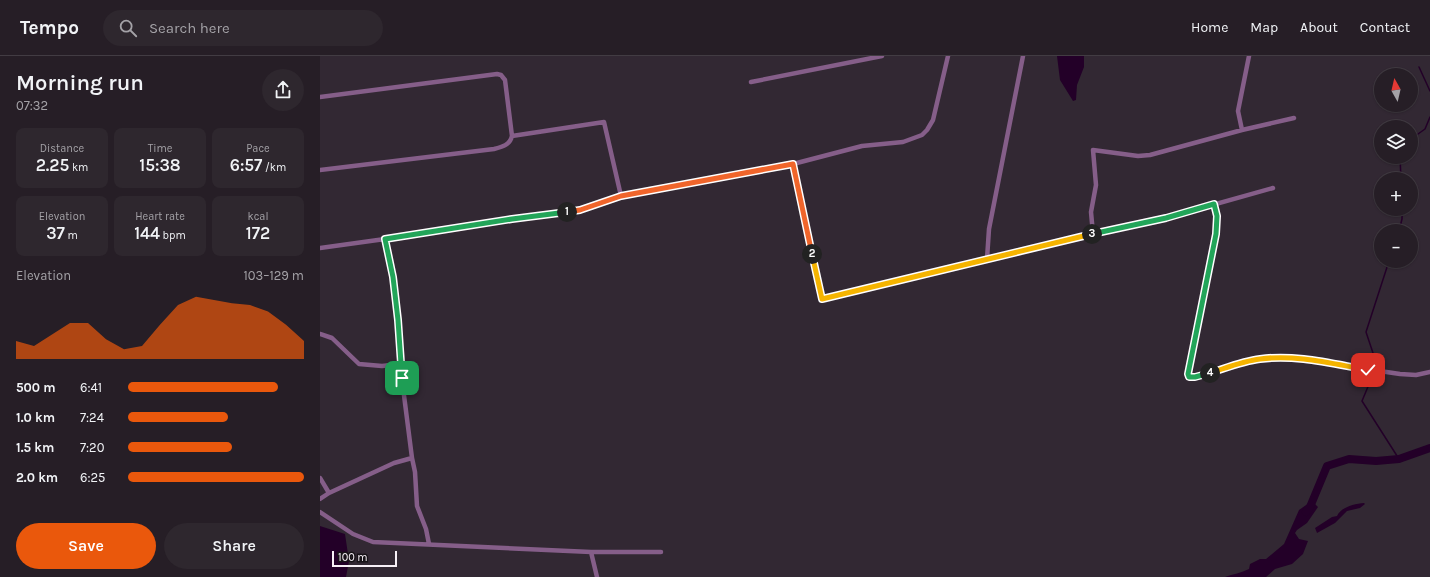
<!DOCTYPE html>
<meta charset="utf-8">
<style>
:root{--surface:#261e26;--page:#2e272e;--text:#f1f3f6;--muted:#a4a2a7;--line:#423c43;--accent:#ea580c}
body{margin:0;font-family:Karla,sans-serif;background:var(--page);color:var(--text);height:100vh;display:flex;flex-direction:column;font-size:15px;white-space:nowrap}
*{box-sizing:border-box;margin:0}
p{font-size:13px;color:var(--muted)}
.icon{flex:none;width:22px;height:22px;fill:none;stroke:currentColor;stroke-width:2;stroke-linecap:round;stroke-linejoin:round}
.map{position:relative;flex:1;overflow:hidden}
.side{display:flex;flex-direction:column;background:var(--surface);width:320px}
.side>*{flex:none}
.needle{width:26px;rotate:352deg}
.buttons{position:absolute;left:1054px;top:12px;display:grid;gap:8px}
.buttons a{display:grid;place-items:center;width:44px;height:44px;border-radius:50%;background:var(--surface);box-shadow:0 1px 3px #0004,0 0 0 1px var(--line);font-size:20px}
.scale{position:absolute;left:12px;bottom:10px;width:65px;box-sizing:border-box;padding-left:4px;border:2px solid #f7f0f7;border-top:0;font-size:11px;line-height:14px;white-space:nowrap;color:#f7f0f7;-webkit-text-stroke:3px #171317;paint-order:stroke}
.pin{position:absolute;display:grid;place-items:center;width:34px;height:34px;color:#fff;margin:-17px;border-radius:8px;box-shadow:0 2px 6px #0006}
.km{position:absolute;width:20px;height:20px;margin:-10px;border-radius:50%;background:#222;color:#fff;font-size:11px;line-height:20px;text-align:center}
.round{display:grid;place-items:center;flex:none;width:42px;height:42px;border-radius:21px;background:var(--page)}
.overview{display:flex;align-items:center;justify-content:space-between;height:68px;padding:0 16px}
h1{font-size:22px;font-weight:600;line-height:30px}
.stats{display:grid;grid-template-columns:repeat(3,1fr);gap:6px;height:68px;padding:4px 16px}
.stats div{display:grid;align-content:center;border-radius:8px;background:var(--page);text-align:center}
.stats b{font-size:17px;font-weight:600}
.stats small{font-size:11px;font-weight:400}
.stats p{font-size:11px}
.chart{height:112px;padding:8px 16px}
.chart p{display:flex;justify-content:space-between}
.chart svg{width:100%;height:72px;margin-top:4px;fill:var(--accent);opacity:.7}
.primary-button{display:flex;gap:8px;margin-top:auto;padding:8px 16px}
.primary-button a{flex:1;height:46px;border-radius:24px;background:var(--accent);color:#fff;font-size:16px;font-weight:600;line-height:46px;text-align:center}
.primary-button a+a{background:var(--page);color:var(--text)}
ul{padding:0 16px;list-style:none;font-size:13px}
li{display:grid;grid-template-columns:64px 48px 1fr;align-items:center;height:30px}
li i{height:10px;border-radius:5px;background:var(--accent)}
header{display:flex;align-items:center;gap:24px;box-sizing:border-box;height:56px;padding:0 20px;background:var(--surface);border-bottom:1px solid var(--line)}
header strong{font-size:19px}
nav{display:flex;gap:22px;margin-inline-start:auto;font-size:14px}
.search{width:280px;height:36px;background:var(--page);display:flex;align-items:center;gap:10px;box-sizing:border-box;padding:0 14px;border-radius:22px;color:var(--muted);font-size:15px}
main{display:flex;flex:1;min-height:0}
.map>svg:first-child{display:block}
.water{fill:#230028}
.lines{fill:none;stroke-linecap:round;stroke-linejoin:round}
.stream{stroke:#230028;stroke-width:1.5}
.river{stroke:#230028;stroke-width:8}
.street{stroke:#855e89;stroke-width:4.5}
.split-1-casing{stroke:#fff;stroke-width:8}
.split-2-casing{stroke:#fff;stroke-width:8}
.split-3-casing{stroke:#fff;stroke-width:8}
.split-4-casing{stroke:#fff;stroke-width:8}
.split-5-casing{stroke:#fff;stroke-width:8}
.split-1{stroke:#22a559;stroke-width:5}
.split-2{stroke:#f0652b;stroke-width:5}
.split-3{stroke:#f5b400;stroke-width:5}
.split-4{stroke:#22a559;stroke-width:5}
.split-5{stroke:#f5b400;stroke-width:5}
</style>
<header>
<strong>Tempo</strong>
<div class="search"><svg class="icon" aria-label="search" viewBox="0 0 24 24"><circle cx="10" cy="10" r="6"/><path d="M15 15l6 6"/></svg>Search here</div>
<nav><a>Home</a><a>Map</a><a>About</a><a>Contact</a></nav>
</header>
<main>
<section class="side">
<div class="overview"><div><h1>Morning run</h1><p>07:32</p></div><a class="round"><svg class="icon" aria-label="share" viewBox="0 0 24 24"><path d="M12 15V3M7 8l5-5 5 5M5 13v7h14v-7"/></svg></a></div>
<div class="stats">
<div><p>Distance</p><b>2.25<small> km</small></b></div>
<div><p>Time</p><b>15:38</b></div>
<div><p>Pace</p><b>6:57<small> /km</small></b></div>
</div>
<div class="stats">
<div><p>Elevation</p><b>37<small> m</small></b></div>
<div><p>Heart rate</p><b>144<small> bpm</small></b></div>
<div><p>kcal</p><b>172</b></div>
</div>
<div class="chart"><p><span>Elevation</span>103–129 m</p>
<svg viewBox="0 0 160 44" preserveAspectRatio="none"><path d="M0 44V33L10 36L20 29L30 22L40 22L50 32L60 38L70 36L80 23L90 11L100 6L110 8L120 10L130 11L140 15L150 23L160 33V44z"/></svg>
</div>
<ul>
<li><b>500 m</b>6:41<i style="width:85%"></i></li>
<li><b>1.0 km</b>7:24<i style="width:57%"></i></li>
<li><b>1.5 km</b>7:20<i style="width:59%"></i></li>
<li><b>2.0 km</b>6:25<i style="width:100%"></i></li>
</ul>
<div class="primary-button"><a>Save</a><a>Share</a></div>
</section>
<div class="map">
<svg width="1110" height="521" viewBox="0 0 1110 521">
<rect width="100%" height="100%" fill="#322833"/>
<!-- water -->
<path class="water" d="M737 0H764V11L757 29 756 44 753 45 740 24Z
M989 447 995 448 998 451 987 467 977 474 975 477 979 483 988 485 983 498 972 508 955 513 946 521H905C913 518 921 517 929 513L930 508 940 503H946L964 488 979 454Z
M1044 447 1045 448 1040 452 1027 455 1015 467 997 477 995 472 1012 461 1017 460C1021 451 1034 448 1044 447Z
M0 470 25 478 29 505 26 521H0Z"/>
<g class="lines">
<!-- stream -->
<path class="stream" d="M1099 11 1110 35
M1091 83 1105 73 1110 61
M1080 101 1081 123
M1079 175 1082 163V153
M1069 205 1046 276 1057 309 1042 345 1079 403"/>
<!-- river -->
<path class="river" d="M986 456 990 451 1007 410 1029 403 1056 405 1079 403 1110 392"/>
<!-- street -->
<path class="street" d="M431 26 562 0
M0 41 177 18 181 19 185 24 192 80C190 89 182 91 174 93L0 114
M922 74 918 55 929 0
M192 80 284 66 301 140
M473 108 502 243 667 203 846 162 953 132
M895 148 897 160 896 178 869 309 868 318 869 321H875L932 304 957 301 978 303 1080 318 1096 319 1110 316
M773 178 771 156 776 129 773 94 818 100 830 99 922 74 974 62
M0 192 65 183 193 163 260 154 301 140 473 108 542 90 583 86 602 79 607 74 613 64 628 0
M667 203 669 173 703 0
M0 278 12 282 39 308 62 310 80 308
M92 402 95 416 97 450 106 473 109 488
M0 422 9 437
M0 443 9 437 74 407 92 402 80 308 78 264 73 221 65 183
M0 456 33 478 53 486 271 496H341
M271 496 277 521"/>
</g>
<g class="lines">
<defs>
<path id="split-1" d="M82 322 78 264 73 221 65 183 192 163 247 156"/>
<path id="split-2" d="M247 156 260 154 301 140 473 108 492 198"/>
<path id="split-3" d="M492 198 502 243 772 178"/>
<path id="split-4" d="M772 178 846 162 894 148 897 160 896 178 868 318 869 321H875L890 317"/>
<path id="split-5" d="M890 317C906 312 923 305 940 303 976 298 1013 308 1048 314"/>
</defs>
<!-- split-1 casing -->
<use href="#split-1" class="split-1-casing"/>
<!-- split-2 casing -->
<use href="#split-2" class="split-2-casing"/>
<!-- split-3 casing -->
<use href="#split-3" class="split-3-casing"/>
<!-- split-4 casing -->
<use href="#split-4" class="split-4-casing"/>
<!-- split-5 casing -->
<use href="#split-5" class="split-5-casing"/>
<!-- split-1 -->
<use href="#split-1" class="split-1"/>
<!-- split-2 -->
<use href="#split-2" class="split-2"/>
<!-- split-3 -->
<use href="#split-3" class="split-3"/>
<!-- split-4 -->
<use href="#split-4" class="split-4"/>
<!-- split-5 -->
<use href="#split-5" class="split-5"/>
</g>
</svg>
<div class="buttons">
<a><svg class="needle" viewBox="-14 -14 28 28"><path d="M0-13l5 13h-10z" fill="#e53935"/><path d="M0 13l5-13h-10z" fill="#a4a2a7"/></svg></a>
<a><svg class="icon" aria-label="layers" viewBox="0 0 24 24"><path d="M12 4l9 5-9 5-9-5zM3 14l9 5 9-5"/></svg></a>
<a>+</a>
<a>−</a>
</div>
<div class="scale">100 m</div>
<div class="pin" style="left:82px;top:322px;background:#1e9e55"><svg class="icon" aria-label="arrive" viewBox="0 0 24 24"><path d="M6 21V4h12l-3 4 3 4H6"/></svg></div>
<div class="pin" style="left:1048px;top:314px;background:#d93025"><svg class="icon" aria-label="check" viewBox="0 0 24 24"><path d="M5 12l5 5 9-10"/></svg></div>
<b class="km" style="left:247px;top:156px">1</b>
<b class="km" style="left:492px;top:198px">2</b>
<b class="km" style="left:772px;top:178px">3</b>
<b class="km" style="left:890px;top:317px">4</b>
</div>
</main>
